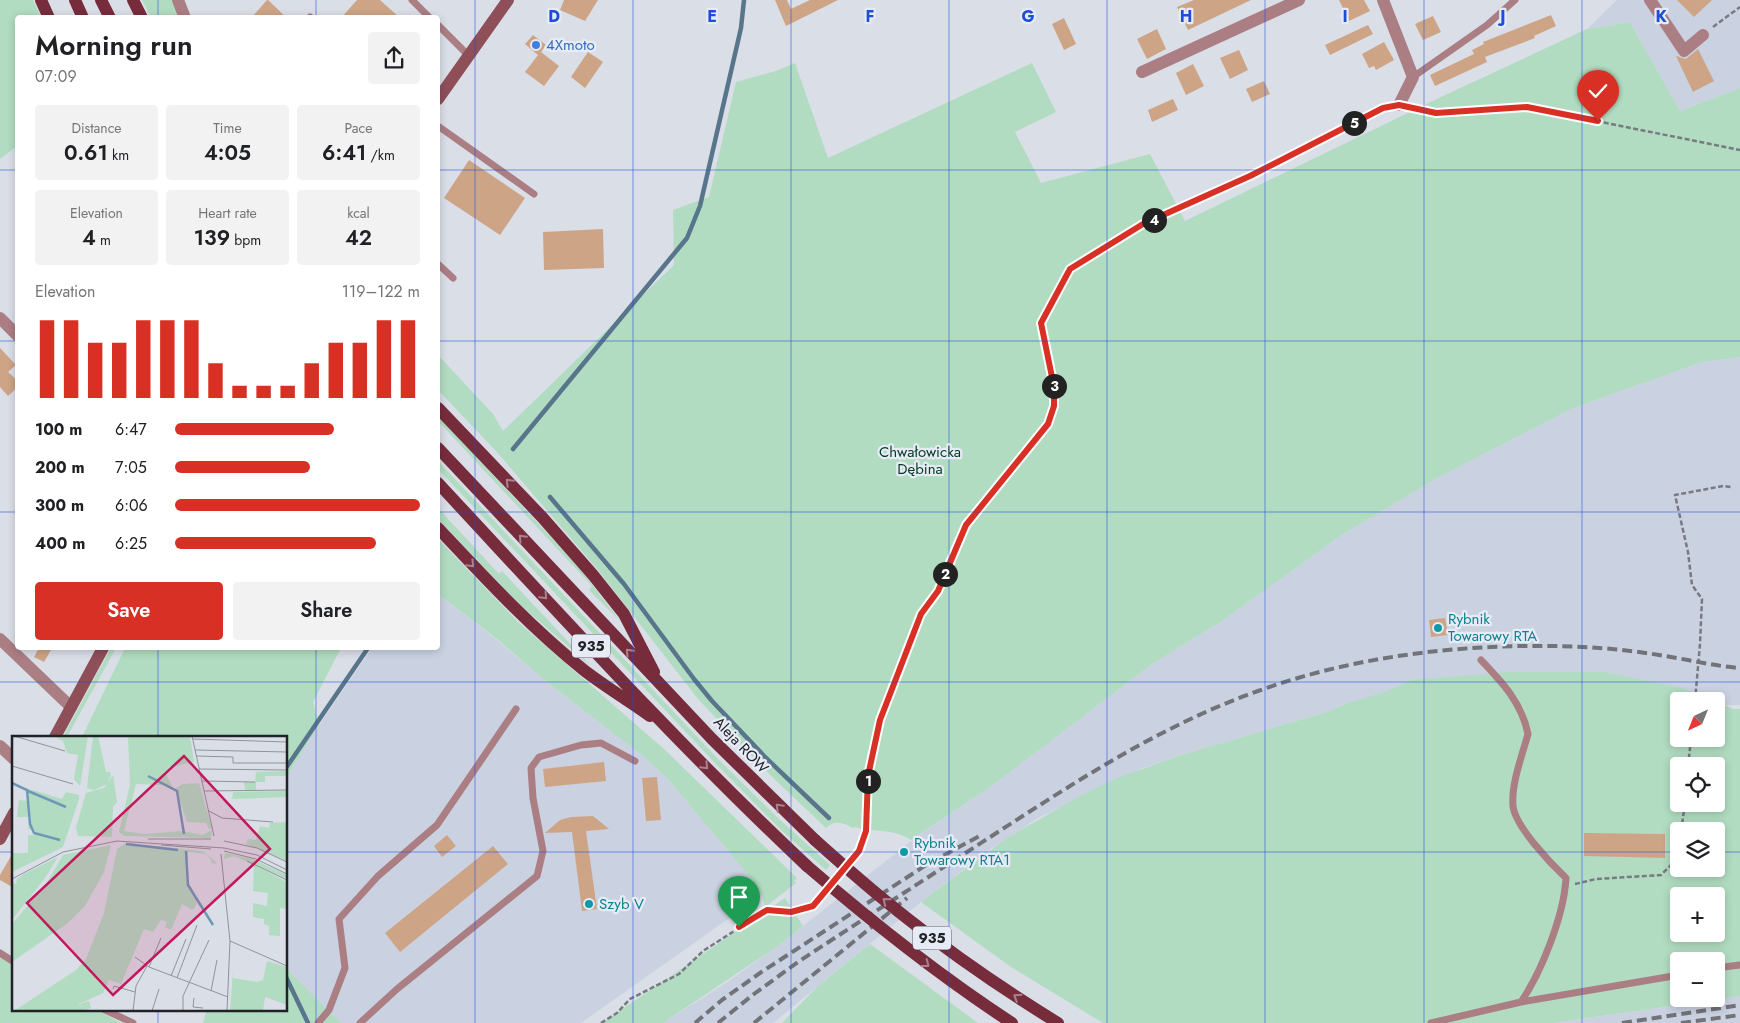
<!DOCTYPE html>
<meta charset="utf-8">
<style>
:root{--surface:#fff;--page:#f2f2f2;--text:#202124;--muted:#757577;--accent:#d93025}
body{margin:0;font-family:Jost,sans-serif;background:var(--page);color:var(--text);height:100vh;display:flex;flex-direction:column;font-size:19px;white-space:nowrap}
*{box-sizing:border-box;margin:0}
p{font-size:16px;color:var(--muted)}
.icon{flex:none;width:28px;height:28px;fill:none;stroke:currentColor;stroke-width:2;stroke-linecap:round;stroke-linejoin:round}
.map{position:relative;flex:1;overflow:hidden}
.sheet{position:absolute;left:15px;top:15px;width:425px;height:635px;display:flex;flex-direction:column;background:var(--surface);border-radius:5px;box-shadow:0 2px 8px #0003}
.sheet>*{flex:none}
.needle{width:32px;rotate:223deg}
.tools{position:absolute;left:1670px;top:692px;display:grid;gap:10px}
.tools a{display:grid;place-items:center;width:55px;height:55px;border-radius:5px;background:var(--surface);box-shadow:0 2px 8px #0003;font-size:25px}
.pin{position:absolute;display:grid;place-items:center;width:42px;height:42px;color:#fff;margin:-51px -21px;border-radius:50% 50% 50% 0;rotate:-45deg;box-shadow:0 0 5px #0007}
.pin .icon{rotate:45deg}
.km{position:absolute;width:25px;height:25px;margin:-12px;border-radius:50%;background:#222;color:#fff;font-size:14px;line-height:25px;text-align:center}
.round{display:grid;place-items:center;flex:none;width:52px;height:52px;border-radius:5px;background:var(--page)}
.head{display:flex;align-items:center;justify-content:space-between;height:85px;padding:0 20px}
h1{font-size:28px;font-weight:600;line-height:38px}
.figures{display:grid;grid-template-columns:repeat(3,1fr);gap:8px;height:85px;padding:5px 20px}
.figures div{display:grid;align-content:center;border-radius:5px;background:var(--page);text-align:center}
.figures b{font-size:21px;font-weight:600}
.figures small{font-size:14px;font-weight:400}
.figures p{font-size:14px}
.chart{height:140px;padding:10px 20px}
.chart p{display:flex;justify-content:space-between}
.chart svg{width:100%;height:90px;margin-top:5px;stroke:var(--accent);stroke-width:6}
.cta{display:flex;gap:10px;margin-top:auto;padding:10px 20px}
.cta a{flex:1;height:58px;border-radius:5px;background:var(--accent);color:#fff;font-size:20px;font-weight:600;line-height:58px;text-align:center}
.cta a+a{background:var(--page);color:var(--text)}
ul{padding:0 20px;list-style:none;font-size:16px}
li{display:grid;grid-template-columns:80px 60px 1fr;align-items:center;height:38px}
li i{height:12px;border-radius:6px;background:var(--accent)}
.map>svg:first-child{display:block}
.built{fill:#cad2e1}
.green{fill:#b1dcc1;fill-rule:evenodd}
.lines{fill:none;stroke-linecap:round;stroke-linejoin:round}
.stream{stroke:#58758c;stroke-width:4.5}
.building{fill:#cea486}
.path{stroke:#777a80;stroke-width:2.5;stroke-dasharray:5 2.5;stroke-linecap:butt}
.service{stroke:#ab7e84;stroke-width:7}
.minor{stroke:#ab7e84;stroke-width:12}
.secondary{stroke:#8e4f59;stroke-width:12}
.primary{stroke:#772c3c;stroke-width:12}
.rail{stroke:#717379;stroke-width:4;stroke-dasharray:10 5;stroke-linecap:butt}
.primary-bridge{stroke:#772c3c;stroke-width:12}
.oneway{stroke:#a9828f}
.route-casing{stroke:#fff;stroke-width:10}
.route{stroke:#d93025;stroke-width:6}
.grid{fill:none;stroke:#1d4ed8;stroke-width:1;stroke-opacity:0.55}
.shop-dot{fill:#3f7fe0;stroke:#e7ebf5;stroke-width:2}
.culture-dot{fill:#0f9aa8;stroke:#e7ebf5;stroke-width:2}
.labels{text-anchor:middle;stroke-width:4.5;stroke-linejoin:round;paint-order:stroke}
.shield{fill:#e7ebf5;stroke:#5c5e64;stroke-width:1}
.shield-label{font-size:14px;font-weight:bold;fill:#212226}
.shop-label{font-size:15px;fill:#366cbe;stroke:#e7ebf5;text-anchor:start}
.park-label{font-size:15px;fill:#003b20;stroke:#e7ebf5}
.culture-label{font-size:15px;fill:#0d838f;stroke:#e7ebf5;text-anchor:start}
.street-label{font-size:15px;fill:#212226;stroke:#e7ebf5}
.inset-river{fill:none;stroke:#6f98b7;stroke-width:2.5}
.inset-road{fill:none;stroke:#90939a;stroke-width:1}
.view{fill:#c2185b;fill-opacity:0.15;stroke:#c2185b;stroke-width:2.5}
.inset-edge{fill:none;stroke:#212226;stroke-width:2.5}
.grid-label{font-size:16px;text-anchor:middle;font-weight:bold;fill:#1d4ed8;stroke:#e7ebf5;stroke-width:4.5;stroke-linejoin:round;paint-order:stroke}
</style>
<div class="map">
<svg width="1740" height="1023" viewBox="0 0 1740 1023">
<rect width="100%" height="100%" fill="#dadee7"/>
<!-- built -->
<path class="built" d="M1617 0H1740V88L1680 111 1630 22 1587 29Z
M1740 357V705H1716V701H1679V869L1689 892 1411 680 1388 692 1369 698 1348 703 1327 712 1178 756 1143 768 1040 817 992 848 921 902 773 1023H663L726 983 775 948 919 835 990 787 1152 664 1222 621 1340 536 1439 477 1571 409 1702 362Z
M438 594 498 641 542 678 643 756 667 778 750 877 762 895 581 1023H341L286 968V778L319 725 372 648H438Z
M1740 996V1023H1553L1582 1019Z"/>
<!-- green -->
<path class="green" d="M0 0H33L41 17 18 18 17 146 0 159Z
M142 0H174L180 17H151Z
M1630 22 1680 111 1740 88V357L1702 362 1571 409 1439 477 1340 536 1222 621 1152 664 990 787 911 840C899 830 869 831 854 827L852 828C844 822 833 820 826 828L768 773 698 699 598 570 496 451 438 390V355L493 414 503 431 674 265 673 210 709 197 736 82 776 71 795 63 828 158 1032 63 1056 112 1015 132 1041 183 1150 154 1185 221 1441 97 1587 29Z
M438 416 550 536 584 574 620 621 589 590 592 586 438 421Z
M438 461 718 759 779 819 830 865 826 870 781 830 714 762 438 469Z
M438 508 499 574 502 571 592 667 519 604 438 519Z
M438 539 518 622 664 749 797 878 794 881 796 883 765 907 762 895 750 877 667 778 643 756 542 678 498 640 438 594Z
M111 648H116L67 737H63Z
M125 648H341L313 702 319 725 286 778V737H82Z
M1508 672H1605L1682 688 1714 701H1679V739H1716V702L1733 709H1740V996L1553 1023H1103L1011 967 921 902 1007 838 1080 796 1115 779 1178 756 1327 712 1348 703 1388 691 1411 680ZM1679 766H1716V804H1679ZM1679 831H1716V869H1679ZM1679 896H1716V934H1679ZM1679 961H1716V999H1679Z
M785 898 803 926 775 948 663 1023H602Z
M870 944 978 1023H782L817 987Z
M0 953 14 962V1009H95L121 1023H0Z
M286 968 341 1023H203L207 1009H286Z"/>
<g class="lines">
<!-- stream -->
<path class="stream" d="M513 449 687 238 700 206 741 28 744 0
M550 497 624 584 694 679 712 701 766 758 829 818
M286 768 368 648
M286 977 308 1023"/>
</g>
<!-- building -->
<path class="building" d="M267 0H268L287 18H251Z
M357 0H380L400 18H341Z
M564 0H598L585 21 560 10Z
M775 0H787L791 9 810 0H838L786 26Z
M1194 0H1251L1188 30 1177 7Z
M1339 0H1364L1370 11 1349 21Z
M1677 0H1712L1694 17Z
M1551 15 1556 26 1534 36 1535 38 1485 57 1487 62 1435 86 1430 75 1474 54 1472 50 1484 44 1483 42Z
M1433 16 1441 32 1423 40 1415 24Z
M1064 18 1076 44 1064 50 1052 24Z
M1368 25 1373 34 1330 55 1325 45Z
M1157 29 1166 49 1147 59 1137 39Z
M533 35 546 45 541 52 559 66 544 86 525 72 538 55 525 44Z
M1384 42 1394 60 1376 70 1374 66 1369 68 1362 54Z
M1698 49 1714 81 1693 92 1676 56 1686 59Z
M1239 50 1248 70 1230 79 1220 58Z
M588 52 603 62 585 88 571 77Z
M1193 64 1204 86 1186 95 1176 73Z
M1264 81 1270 94 1252 102 1246 89Z
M1173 99 1178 110 1152 122 1148 110Z
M469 160 525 198 500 235 444 198Z
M603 229 604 268 544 270 543 232Z
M0 348 16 365 8 372 18 381V387L8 396 0 387Z
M1445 618 1448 635 1431 637 1429 620Z
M39 648H52L44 662 34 657Z
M604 762 606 781 545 787 543 769Z
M657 777 661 820 646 821 642 778Z
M593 816 609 829 586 831 597 909 582 911 572 832 545 833 560 820 571 817Z
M1584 833 1665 834V858L1584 856Z
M447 835 456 846 442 857 434 846Z
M493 846 508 864 400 952 385 933Z
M14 851V888L0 880V875Z"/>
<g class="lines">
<!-- path -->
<path class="path" d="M1713 27 1740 7
M1411 108 1436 113 1527 107 1740 150
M1695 701 1700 644 1702 599 1692 585 1688 552 1675 495 1723 486 1731 487
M1688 766 1691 739
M1681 831 1685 804
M855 857 859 851 866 831 868 775 880 720 921 614 938 591 966 525 1048 424 1054 406V387L1041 323 1070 269 1143 224 1250 176 1386 107
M1575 884 1596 879 1661 875 1673 863 1679 839
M601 1023 617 1013 630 999 679 974 703 951 767 910 791 912 813 906 822 895"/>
<!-- service -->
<path class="service" d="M412 0 430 18
M310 17 311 18
M438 25 468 55
M1413 77 1487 25 1515 0
M438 126 534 194
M438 264 453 278
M0 953 14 962
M1716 968 1740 965
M1521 1002 1679 975
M103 1009 133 1023
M318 1023 329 1010 345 968 339 919 378 876 437 825 516 709
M360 1023 397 989 537 876 543 851 533 798 531 768 539 757 581 745 601 743 635 761
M1431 1023 1521 1002C1542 971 1564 915 1566 878 1551 864 1515 826 1513 806 1511 784 1522 756 1528 734 1522 703 1502 682 1481 660"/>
<!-- minor -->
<path class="minor" d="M178 0 185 18
M1383 0 1413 77 1399 105
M1650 0 1684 51 1703 35
M1142 72 1299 0
M0 318 18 336
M0 639 71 707
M0 746 14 759"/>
<!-- secondary -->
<path class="secondary" d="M438 99 508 0
M55 737 103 648
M0 839 14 813"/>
<!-- primary -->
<path class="primary" d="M41 0 49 18
M75 0 83 18
M101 0 110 18
M133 0 142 18
M438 408 542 517 593 575 624 614 654 672
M438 448 712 739 815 840
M438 483C559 613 678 745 807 866
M438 528C485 578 531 628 585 671 606 687 629 701 650 716"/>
<!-- rail -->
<path class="rail" d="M695 1023 722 1000 760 973 926 865 983 834
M718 1023 754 994 798 962C865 918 933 874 1001 830 1083 777 1165 724 1258 691 1349 658 1450 645 1546 646 1584 646 1622 649 1659 655 1686 659 1713 666 1740 668
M754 1023 907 898
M1622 1023 1740 1005
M1681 1023 1740 1015"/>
<!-- primary-bridge -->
<path class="primary-bridge" d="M815 840C845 867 876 894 908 919 956 957 1006 991 1058 1023
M807 866C873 923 940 976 1012 1023"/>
</g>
<!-- one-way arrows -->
<defs><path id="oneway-chevron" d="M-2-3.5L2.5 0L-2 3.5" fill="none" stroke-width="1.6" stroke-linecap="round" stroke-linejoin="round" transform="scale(1.25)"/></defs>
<g class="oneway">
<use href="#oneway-chevron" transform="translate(509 482) rotate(-134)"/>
<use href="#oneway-chevron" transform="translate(522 538) rotate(-133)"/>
<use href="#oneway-chevron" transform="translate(471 564) rotate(46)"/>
<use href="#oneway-chevron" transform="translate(544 596) rotate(47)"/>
<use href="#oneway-chevron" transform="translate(629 652) rotate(-133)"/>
<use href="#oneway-chevron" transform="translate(705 766) rotate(46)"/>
<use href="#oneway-chevron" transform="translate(779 807) rotate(-135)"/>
<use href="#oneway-chevron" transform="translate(886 901) rotate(-141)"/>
<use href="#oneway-chevron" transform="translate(926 964) rotate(37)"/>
<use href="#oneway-chevron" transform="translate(1017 997) rotate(-147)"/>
</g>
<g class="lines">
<defs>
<path id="route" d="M739 927 767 910 791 912 813 906 859 851 866 831 868 776 880 720 921 614 938 591 966 525 1048 424 1054 406V387L1041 323 1070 269 1143 224 1250 176 1383 108 1399 105 1436 113 1527 107 1598 121"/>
</defs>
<!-- route casing -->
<use href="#route" class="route-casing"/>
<!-- route -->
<use href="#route" class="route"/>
</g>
<!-- grid -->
<path class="grid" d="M158 0V18M316 0V18M475 0V1023M633 0V1023M791 0V1023M949 0V1023M1107 0V1023M1265 0V1023M1424 0V1023M1582 0V1023M0 170H18M438 170H1740M0 341H18M438 341H1740M0 512H18M438 512H1740M158 648V737M316 648V1023M0 682H1740M0 852H14M286 852H1679M1716 852H1740M158 1009V1023"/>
<!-- markers -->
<circle class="shop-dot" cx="536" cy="45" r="5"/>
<g class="culture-dot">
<circle cx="1438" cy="628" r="5"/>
<circle cx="904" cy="852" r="5"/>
<circle cx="589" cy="904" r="5"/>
</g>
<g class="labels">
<!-- shield labels -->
<g class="shield">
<rect x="572" y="634.5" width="38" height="23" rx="4"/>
<rect x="913" y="926.5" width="38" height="23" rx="4"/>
</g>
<g class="shield-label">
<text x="591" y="651">935</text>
<text x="932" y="943">935</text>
</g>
<!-- shop labels -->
<g class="shop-label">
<text x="546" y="50">4Xmoto</text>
</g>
<!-- park labels -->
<g class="park-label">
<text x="920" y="457">Chwałowicka<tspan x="920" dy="17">Dębina</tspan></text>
</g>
<!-- culture labels -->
<g class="culture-label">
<text x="1448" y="624">Rybnik<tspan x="1448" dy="17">Towarowy RTA</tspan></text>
<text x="914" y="848">Rybnik<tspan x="914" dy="17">Towarowy RTA1</tspan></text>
<text x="599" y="909">Szyb V</text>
</g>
<!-- street labels -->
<g class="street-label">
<text transform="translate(741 745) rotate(46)" y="5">Aleja ROW</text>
</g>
</g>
<!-- overview -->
<g transform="translate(12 736)">
<rect width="275" height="275" fill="#dadee7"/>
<path d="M41 0H76L68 50 62 43 66 19 55 17 51 5ZM81 0H86L94 36H98L99 39 95 48 82 54 75 52ZM116 0H178L182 26 158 31 153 37 162 53 171 48 187 47 200 92 197 93 194 87 175 86 165 56 151 49 124 48 112 95 132 98 171 95 190 99 200 94 199 102 112 100 107 96 118 49ZM275 35V40H253V46H244V54H233L232 46H243L244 36ZM101 39 105 66 101 71 100 101 66 100 64 91 74 57 92 52ZM14 52 50 63 54 56 67 59V63L51 111 0 136V117H16V99H22V94L16 93 17 81H5L7 64 16 65ZM275 55V61L220 63 221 56ZM275 72V125L234 108 236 103 244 104 248 90 257 92 258 87 274 86ZM114 107 191 115 205 127 201 128 195 118 176 116 175 145 185 167 181 174 170 168 159 194 153 191 155 186 149 184 141 196 132 193 109 248 97 244 91 257 67 268 69 271 68 268 77 265 79 272 70 275H2L64 234 74 223 92 177 105 113ZM99 109 92 136 73 170 56 187 0 226V188L34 148 51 119ZM213 117 238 122 275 139V143L222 120 212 123 211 127ZM46 121 33 142 0 184V146L4 148 5 143 12 138ZM242 129 275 146V173L268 172V200L257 199V190L252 188V183L241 181V167L255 170 256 157 241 155ZM255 225 275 231V269L253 261 251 275H218L221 235V242L245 246 251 244Z" fill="#b1dcc1"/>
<path class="inset-river" d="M136 40 165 55 172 98M0 47 15 54 18 88 22 97 48 104M16 55 54 71M114 108 166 114M174 115 176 149 201 189"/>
<path class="inset-road" d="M2 0 53 15M180 0 202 100M181 3 275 6M183 14 275 16M184 20 221 21V27H275M0 30 61 48M187 33 275 34M190 45 243 46M192 55 275 54M197 75 210 82 261 86M136 103H199M212 105 245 112 275 126M149 109 199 113M212 115 244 123 275 138M209 118 218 205 215 275M235 125 275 144M0 143 51 116 105 105 212 112 245 119 275 134M218 205 275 230M123 221 137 231 216 261M137 231 149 202M159 240 174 203M165 242 185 189M101 253 102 250 123 256M199 255 205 224M182 262 181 271 191 272M121 275 124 250 135 230M140 275 147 253M171 275V260L197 204"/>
<path class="view" d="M172 20 258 113 101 259 15 167Z"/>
<rect width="275" height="275" class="inset-edge"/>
</g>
<g class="grid-label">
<text x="554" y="22">D</text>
<text x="712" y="22">E</text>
<text x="870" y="22">F</text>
<text x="1028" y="22">G</text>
<text x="1186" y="22">H</text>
<text x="1345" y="22">I</text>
<text x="1503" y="22">J</text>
<text x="1661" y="22">K</text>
</g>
</svg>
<div class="tools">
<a><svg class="needle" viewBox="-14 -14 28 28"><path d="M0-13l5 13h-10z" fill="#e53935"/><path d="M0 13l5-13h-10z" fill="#757577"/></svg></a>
<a><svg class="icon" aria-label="locate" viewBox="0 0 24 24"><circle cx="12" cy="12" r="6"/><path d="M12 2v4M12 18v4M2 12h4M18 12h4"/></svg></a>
<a><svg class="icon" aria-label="layers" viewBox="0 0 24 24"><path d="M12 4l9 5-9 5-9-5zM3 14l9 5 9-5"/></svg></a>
<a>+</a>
<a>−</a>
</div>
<div class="pin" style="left:739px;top:927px;background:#1e9e55"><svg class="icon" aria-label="arrive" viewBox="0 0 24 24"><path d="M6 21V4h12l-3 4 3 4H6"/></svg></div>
<div class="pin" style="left:1598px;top:121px;background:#d93025"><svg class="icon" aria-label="check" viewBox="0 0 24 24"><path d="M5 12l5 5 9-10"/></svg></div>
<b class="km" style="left:868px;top:781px">1</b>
<b class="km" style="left:945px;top:574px">2</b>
<b class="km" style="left:1054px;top:386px">3</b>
<b class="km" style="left:1154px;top:220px">4</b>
<b class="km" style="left:1354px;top:123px">5</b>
<section class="sheet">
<div class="head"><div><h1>Morning run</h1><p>07:09</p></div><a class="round"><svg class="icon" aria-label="share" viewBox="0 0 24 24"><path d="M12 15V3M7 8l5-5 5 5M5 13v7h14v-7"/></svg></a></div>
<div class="figures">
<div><p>Distance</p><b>0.61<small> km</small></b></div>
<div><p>Time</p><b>4:05</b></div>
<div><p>Pace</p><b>6:41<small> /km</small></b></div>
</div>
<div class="figures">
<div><p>Elevation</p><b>4<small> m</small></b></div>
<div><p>Heart rate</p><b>139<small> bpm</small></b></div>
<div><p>kcal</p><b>42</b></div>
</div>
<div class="chart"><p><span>Elevation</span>119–122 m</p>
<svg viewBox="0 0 160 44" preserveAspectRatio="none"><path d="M5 44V6M15 44V6M25 44V17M35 44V17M45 44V6M55 44V6M65 44V6M75 44V27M85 44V38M95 44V38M105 44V38M115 44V27M125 44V17M135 44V17M145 44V6M155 44V6"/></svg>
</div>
<ul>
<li><b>100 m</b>6:47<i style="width:65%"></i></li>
<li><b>200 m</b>7:05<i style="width:55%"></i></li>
<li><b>300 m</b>6:06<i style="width:100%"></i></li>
<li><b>400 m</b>6:25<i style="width:82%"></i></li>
</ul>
<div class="cta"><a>Save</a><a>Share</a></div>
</section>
</div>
